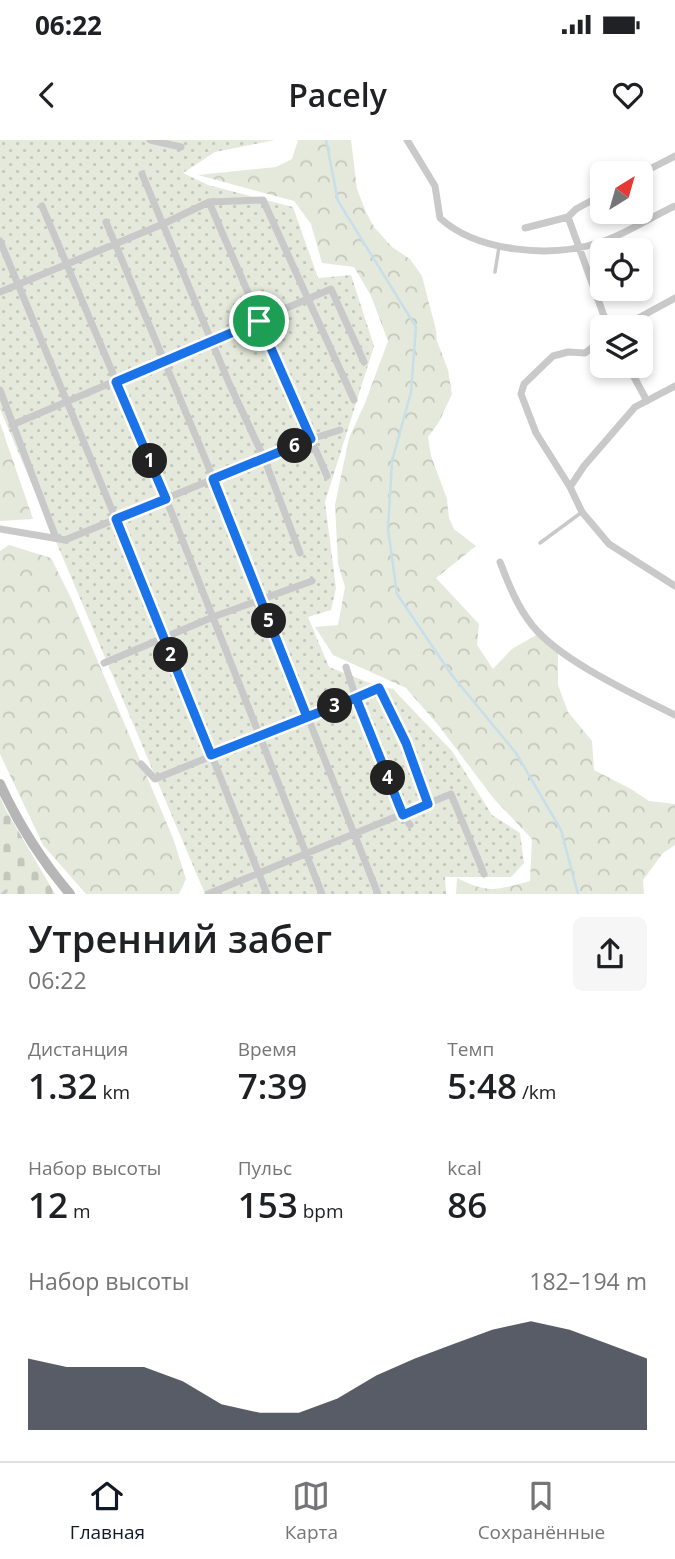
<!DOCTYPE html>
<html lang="ru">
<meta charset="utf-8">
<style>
:root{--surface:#fff;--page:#f6f6f6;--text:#202124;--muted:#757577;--line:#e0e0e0;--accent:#111827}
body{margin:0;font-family:"Open Sans",sans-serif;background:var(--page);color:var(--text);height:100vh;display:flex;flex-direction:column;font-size:26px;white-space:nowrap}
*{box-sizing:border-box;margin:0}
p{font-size:23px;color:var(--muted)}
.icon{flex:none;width:38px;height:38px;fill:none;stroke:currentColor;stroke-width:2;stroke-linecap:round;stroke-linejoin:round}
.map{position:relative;height:754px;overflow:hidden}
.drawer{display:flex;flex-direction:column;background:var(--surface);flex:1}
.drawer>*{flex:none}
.needle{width:46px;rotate:37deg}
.fabs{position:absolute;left:590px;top:21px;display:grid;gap:14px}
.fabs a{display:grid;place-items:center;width:63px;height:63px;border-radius:10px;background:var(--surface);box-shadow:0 4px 10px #0003;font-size:35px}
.pin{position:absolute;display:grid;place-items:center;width:60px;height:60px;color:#fff;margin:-30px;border:4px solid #fff;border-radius:50%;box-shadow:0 2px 7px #0007}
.km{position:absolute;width:35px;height:35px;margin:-18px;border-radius:50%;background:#222;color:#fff;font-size:19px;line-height:35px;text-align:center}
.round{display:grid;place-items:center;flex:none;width:74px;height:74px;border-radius:10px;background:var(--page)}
.head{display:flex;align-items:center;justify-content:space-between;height:119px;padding:0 28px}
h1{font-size:38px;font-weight:600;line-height:52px}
.metrics{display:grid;grid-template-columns:repeat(3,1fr);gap:10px;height:119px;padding:7px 28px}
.metrics div{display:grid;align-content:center}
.metrics b{font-size:35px;font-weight:600}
.metrics small{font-size:19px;font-weight:400}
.metrics p{font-size:19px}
.chart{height:196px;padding:14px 28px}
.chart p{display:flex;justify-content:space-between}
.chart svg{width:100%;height:126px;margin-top:7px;fill:var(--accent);opacity:.7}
.status{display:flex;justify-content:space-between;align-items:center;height:49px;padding:0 35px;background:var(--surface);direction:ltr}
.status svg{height:19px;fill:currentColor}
header{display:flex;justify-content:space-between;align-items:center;height:91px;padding:0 28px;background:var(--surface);font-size:32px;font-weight:600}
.menu{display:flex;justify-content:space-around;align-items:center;height:98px;border-top:2px solid var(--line);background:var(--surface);font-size:19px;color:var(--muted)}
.menu a{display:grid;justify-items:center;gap:4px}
.menu .current{color:var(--accent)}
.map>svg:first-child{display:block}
.grass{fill:url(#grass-dots)}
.forest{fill:url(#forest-crowns)}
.cemetery{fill:url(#cemetery-stones)}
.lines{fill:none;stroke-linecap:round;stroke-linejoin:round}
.stream{stroke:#c8dee8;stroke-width:2.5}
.lane{stroke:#c9c9c9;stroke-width:3.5}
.street{stroke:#c9c9c9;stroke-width:7}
.secondary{stroke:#b6b6b6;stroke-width:10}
.route-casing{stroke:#fff;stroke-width:14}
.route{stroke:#1a73e8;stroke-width:9}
</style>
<div class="status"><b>06:22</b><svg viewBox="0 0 49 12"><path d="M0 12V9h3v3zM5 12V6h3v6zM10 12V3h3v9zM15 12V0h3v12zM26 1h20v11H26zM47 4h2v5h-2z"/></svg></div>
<header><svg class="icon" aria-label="back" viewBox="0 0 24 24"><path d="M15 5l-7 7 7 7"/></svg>Pacely<svg class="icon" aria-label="heart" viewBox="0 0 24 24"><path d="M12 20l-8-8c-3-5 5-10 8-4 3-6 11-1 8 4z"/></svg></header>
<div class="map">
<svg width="675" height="754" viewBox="0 0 675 754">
<defs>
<pattern id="grass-dots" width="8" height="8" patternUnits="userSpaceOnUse" patternTransform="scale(1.75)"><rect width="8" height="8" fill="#e4e9db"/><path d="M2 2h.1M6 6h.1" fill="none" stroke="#c4c8bc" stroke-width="1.8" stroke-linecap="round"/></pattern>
<pattern id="forest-crowns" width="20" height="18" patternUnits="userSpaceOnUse" patternTransform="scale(1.75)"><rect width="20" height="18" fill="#e4e9db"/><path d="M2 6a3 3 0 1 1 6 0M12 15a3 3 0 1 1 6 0" fill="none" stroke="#c4c8bc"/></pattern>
<pattern id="cemetery-stones" width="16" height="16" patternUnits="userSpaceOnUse" patternTransform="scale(1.75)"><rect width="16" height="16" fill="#e4e9db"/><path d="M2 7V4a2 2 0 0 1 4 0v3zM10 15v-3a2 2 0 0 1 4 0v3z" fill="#c4c8bc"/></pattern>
</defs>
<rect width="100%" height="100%" fill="#fff"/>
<!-- grass -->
<path class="grass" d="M0 0H275L215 12 183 33 208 45 293 67 318 138 351 135 374 206 325 362 336 448 331 470 308 477 329 527 375 545 393 549 452 611 492 675 520 693 524 723 511 737H445L446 754H205L0 269Z"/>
<!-- forest -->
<path class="forest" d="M298 0H351L357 49 366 72 374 87 392 107 410 119 422 136 436 190 437 201 448 230 452 254 439 282 428 297 431 316 447 359 449 378 454 389 476 406 436 438 479 484 477 505 493 529 512 509 543 491 558 513V545L568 572 592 601 594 630 631 649 649 661 675 664V705L663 713 643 740 644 754H456L457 738C490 754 495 750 530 741L532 699 494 659 439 586 406 548 333 515 315 487 338 485 345 447 338 424 335 365 349 298 365 263 388 201 371 156 354 127 322 123 311 84 294 61 198 35 276 27 292 19Z
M0 283 33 379 0 381Z
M9 405 51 418 71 458 173 698 186 739 179 754H86L43 705 0 614V411Z"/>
<!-- cemetery -->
<path class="cemetery" d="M0 657 6 670 55 754H0Z"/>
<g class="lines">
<!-- stream -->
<path class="stream" d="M326 0 338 61 416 187 411 252 392 321 388 389 397 454 451 534 516 613 561 690 578 754"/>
<!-- lane -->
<path class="lane" d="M495 132 499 107
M540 403 582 372
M3 754 6 751"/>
<!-- street -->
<path class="street" d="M150 0 181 7
M407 0 435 46 440 78C477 112 550 118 598 103 623 96 651 77 675 66
M142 34 229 243 264 318 300 413
M640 34 675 16
M602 55 576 69 568 77 608 187
M209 62 327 336
M42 66 169 366 322 754
M106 82 207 323 378 754
M525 88 568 77
M0 101 150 461 267 754
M0 152 163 84 209 62 263 60 354 260
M622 187 675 158
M602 200 585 213 568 212 553 216 524 244 521 254 536 293 570 347 582 372 609 404 675 446
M628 226 647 261
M0 250 56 398
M12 285 331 149 364 222
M570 347 584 326 635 267 675 246
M0 389 65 400 311 299 340 290
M500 422C509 445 517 466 532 485 559 520 635 555 675 575
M104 523 213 477 312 441
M346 527 356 558 403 675 410 685
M141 624 155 639 379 548 406 603 428 665
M208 754 451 654 484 734"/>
<!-- secondary -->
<path class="secondary" d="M0 644C18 683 42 721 70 754"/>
</g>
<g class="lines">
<defs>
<path id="route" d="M259 181 116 242 166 359 116 379 211 615 356 558 379 548 406 603 428 664 403 675 356 558 307 577 213 339 311 299 259 181"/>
</defs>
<!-- route casing -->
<use href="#route" class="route-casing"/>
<!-- route -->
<use href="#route" class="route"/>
</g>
</svg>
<div class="fabs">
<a><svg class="needle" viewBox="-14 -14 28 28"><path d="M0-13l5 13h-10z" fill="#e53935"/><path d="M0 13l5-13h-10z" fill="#757577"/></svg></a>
<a><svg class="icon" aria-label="locate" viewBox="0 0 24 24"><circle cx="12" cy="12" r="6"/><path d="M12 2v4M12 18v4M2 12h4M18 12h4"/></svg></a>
<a><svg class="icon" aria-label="layers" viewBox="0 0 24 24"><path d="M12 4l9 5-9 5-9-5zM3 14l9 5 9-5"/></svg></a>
</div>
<div class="pin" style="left:259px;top:181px;background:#1e9e55"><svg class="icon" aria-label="arrive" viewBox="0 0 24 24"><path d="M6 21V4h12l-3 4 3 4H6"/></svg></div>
<b class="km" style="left:150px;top:321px">1</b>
<b class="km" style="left:171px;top:515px">2</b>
<b class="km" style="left:335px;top:566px">3</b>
<b class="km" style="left:388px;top:638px">4</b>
<b class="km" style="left:269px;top:481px">5</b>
<b class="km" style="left:295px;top:306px">6</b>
</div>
<section class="drawer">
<div class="head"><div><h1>Утренний забег</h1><p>06:22</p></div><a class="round"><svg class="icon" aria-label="share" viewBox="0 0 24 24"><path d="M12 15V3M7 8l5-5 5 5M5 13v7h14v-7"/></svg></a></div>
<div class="metrics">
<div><p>Дистанция</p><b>1.32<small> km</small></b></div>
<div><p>Время</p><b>7:39</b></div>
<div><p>Темп</p><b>5:48<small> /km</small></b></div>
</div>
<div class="metrics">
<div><p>Набор высоты</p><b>12<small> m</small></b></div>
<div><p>Пульс</p><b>153<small> bpm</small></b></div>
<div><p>kcal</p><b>86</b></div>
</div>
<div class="chart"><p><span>Набор высоты</span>182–194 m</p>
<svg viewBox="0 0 160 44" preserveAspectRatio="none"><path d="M0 44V19L10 22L20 22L30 22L40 27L50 35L60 38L70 38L80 33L90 25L100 19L110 14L120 9L130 6L140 9L150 14L160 19V44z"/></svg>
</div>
</section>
<nav class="menu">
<a class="current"><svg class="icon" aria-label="home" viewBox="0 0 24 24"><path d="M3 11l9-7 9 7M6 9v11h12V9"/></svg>Главная</a>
<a><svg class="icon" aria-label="map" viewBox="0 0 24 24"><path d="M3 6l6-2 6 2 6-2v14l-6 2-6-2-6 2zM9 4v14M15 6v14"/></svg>Карта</a>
<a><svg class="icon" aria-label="saved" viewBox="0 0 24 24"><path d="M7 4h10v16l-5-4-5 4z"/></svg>Сохранённые</a>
</nav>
